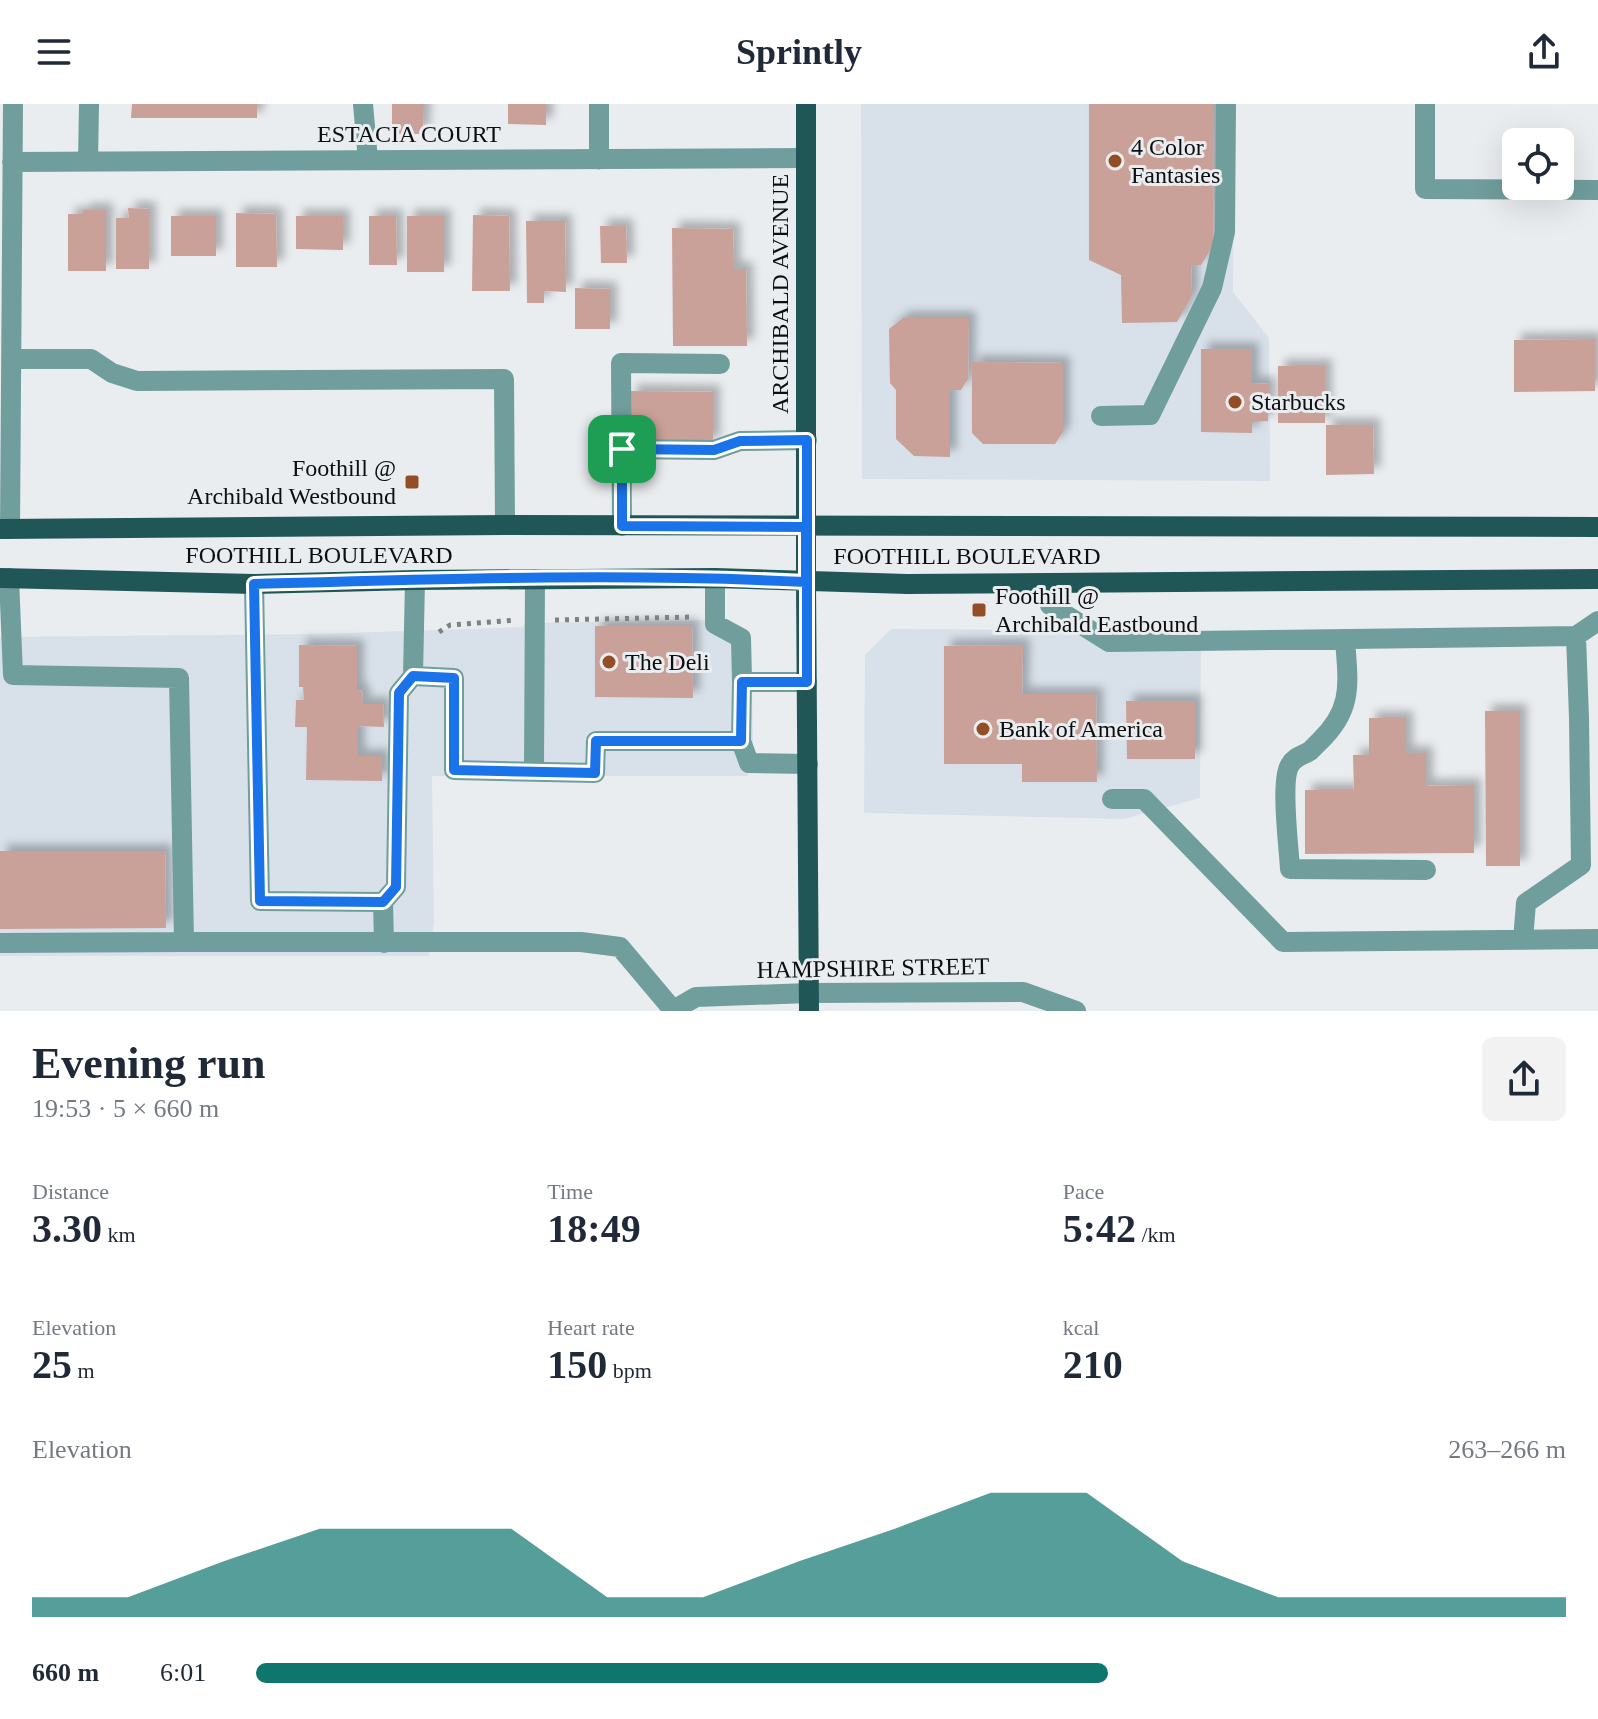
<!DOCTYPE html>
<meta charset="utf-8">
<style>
:root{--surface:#fff;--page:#f2f2f3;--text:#1f2937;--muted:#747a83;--accent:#0f766e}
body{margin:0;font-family:"Times New Roman",serif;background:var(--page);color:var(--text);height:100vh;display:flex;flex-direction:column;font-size:30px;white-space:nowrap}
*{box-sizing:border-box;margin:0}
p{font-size:26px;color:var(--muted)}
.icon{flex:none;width:44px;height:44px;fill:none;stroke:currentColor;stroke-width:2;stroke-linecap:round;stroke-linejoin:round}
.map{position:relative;height:907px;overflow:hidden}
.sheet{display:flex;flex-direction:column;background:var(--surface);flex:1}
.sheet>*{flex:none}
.controls{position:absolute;left:1502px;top:24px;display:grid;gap:16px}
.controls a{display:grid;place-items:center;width:72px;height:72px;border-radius:12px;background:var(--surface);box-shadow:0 8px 32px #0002;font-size:40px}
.pin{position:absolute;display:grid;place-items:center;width:68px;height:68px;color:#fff;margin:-34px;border-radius:16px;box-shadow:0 4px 12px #0006}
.round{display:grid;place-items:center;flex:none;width:84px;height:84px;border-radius:12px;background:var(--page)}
.headline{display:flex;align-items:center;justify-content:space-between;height:136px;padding:0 32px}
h1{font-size:44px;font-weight:700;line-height:60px}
.stats{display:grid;grid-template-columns:repeat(3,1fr);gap:12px;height:136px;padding:8px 32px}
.stats div{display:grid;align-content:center}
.stats b{font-size:40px;font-weight:700}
.stats small{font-size:22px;font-weight:400}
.stats p{font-size:22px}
.chart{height:224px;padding:16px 32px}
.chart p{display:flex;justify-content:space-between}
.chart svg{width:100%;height:144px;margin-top:8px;fill:var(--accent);opacity:.7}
ul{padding:0 32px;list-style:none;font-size:26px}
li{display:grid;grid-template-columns:128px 96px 1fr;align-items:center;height:60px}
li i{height:20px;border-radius:10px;background:var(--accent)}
header{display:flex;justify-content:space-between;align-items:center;height:104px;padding:0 32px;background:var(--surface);font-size:36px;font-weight:700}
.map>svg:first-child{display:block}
.built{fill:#d8e1ea}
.building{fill:#caa199;filter:url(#shadow)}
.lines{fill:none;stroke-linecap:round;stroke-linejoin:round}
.path{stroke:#7f8183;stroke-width:5;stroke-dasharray:4 6;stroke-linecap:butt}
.minor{stroke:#709e9d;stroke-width:20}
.major{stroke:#205656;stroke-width:20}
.route-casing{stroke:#fff;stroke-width:16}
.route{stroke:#1a73e8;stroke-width:10}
.poi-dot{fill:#944e26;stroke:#eaedf0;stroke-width:3}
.labels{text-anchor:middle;stroke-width:6;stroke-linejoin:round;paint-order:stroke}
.street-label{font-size:24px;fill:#0d0e0f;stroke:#eaedf0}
.poi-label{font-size:24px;fill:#0d0e0f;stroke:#eaedf0;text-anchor:start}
</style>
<header><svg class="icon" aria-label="menu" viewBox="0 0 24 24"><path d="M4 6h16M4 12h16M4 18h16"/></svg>Sprintly<svg class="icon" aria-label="share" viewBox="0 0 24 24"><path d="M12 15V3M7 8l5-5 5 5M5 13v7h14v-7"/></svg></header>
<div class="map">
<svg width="1598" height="907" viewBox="0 0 1598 907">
<defs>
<filter id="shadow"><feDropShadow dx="7" dy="-7" stdDeviation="4" flood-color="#0004"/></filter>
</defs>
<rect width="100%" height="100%" fill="#eaedf0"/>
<!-- built -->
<path class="built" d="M861 0H1234L1233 188 1269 234 1270 377 862 375Z
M709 516 751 533 753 636 748 672H432L434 819 429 852H0V533L315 530 523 523 525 519Z
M891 525 1201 527 1200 694 1124 715 864 709 865 551Z"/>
<!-- building -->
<path class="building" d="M132 0H257V14H131Z
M392 0H424L423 30H392Z
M508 0H546V21L508 20Z
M1089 0H1214L1213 142 1201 161 1191 162 1192 192 1177 218 1122 219 1121 171 1089 156Z
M128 104 149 105V165H116V114H129Z
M83 106H106V167H68V110H83Z
M236 109 276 110 277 163H236Z
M473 111 509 112 510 187H472Z
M171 112H216V152H171Z
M296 112H343V146L296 145Z
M369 112H396L397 161H369Z
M407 112H444V168H407Z
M526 117H565L566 188 544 187V199H527Z
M600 122H626L627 159H601Z
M672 124 733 125 734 165H746L747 242H673Z
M575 184 610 185V225H575Z
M903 214H969L968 275 961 286H950V353L914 352 896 335V286L890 279 889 225Z
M1595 235V287L1514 288V236Z
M1201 245H1252V279L1269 280 1268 317 1252 318V329L1201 328Z
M972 258 1063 259V328L1055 340H983L972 329Z
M1278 262H1325V319H1278Z
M630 287 713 288V340H631Z
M1326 321H1373L1374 370 1326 371Z
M595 522H692L693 594 595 593Z
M299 541 357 542V586L362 587 363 600H383L384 623 358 622V652H382V677L306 676 307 623H295L296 596H304L303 583H299Z
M1023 541 1022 590H1096L1097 678H1022V660H944V542Z
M1126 597H1195V655H1127Z
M1485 607H1520V762H1486Z
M1369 614H1406V649H1426V682L1474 681V749L1305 750V686H1354L1353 651H1369Z
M0 747H165L166 824 0 825Z"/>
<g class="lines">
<!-- path -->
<path class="path" d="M555 516 693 513
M439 528 450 521 516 516"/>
<!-- minor -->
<path class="minor" d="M363 0 368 56
M599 0V56
M1425 0V85L1598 86
M12 58 805 54
M88 58 89 0
M11 255H91L112 269 137 277 504 275 505 421
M1101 312 1150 311 1212 184 1225 128 1226 0
M622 345 714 346 740 337 807 336
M622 422 621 259 720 260
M10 425 13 0
M9 474 13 571 179 574 184 838H581L620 843 673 906
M715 474V520L741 534 742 578
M415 476 413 572 454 574V666L595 669 596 637H741L742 578H807
M1049 479 1050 501 1109 538 1576 532 1598 517
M254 480 260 797 383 798
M1345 535C1348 579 1354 605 1319 638 1316 641 1313 644 1310 647 1302 652 1295 652 1290 661 1280 676 1289 744 1290 765L1426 766
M741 637 749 659 808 660
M534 668 535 475
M1112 695H1144L1283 838 1598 835
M1523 836 1526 799 1581 761 1579 614 1576 532
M0 839 184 838
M384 839 383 798 396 783 399 589 413 572
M672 907 696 893 809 889 1023 888 1076 907"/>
<!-- major -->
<path class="major" d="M806 0V478L809 907
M0 425 505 421 1598 423
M0 474 254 480 415 476 715 474 907 480 1598 475"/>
</g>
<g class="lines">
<defs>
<path id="route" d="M622 345V422L806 423V478C623 469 438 475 254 480L260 797 383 798 396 783 399 589 413 572 454 574V666L595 669 596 637H741L742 578H807V336L740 337 714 346 622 345"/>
</defs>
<!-- route casing -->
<use href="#route" class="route-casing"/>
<!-- route -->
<use href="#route" class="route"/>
</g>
<!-- markers -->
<g class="poi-dot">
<circle cx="1115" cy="57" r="8"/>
<circle cx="1235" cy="298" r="8"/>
<rect x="404" y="370" width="16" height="16" rx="4"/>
<rect x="971" y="498" width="16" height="16" rx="4"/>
<circle cx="609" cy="558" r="8"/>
<circle cx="983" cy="625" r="8"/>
</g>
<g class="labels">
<!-- street labels -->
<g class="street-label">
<text x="409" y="38">ESTACIA COURT</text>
<text transform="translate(780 190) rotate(-90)" y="8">ARCHIBALD AVENUE</text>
<text x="319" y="459">FOOTHILL BOULEVARD</text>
<text x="967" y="460">FOOTHILL BOULEVARD</text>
<text transform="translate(873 864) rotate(-1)" y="8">HAMPSHIRE STREET</text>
</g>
<!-- poi labels -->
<g class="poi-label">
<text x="1131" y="51">4 Color<tspan x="1131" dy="28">Fantasies</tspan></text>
<text x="1251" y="306">Starbucks</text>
<text x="396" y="372" text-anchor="end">Foothill @<tspan x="396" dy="28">Archibald Westbound</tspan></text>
<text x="995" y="500">Foothill @<tspan x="995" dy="28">Archibald Eastbound</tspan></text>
<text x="625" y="566">The Deli</text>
<text x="999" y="633">Bank of America</text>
</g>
</g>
</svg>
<div class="controls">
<a><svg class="icon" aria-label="locate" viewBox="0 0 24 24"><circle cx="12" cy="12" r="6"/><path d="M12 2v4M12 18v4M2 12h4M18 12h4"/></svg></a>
</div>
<div class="pin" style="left:622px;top:345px;background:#1e9e55"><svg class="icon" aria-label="arrive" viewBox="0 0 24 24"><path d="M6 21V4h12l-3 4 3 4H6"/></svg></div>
</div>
<section class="sheet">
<div class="headline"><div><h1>Evening run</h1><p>19:53 · 5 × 660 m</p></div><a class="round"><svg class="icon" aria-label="share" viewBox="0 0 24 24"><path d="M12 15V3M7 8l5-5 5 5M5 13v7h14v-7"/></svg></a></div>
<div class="stats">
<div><p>Distance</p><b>3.30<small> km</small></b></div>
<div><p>Time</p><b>18:49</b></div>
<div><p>Pace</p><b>5:42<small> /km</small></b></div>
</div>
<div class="stats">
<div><p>Elevation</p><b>25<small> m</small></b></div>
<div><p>Heart rate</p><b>150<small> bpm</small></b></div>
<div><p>kcal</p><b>210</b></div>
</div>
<div class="chart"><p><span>Elevation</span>263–266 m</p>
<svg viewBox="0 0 160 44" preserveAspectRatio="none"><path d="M0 44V38L10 38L20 27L30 17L40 17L50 17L60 38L70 38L80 27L90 17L100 6L110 6L120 27L130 38L140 38L150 38L160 38V44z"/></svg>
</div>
<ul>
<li><b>660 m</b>6:01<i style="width:65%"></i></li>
</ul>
</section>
